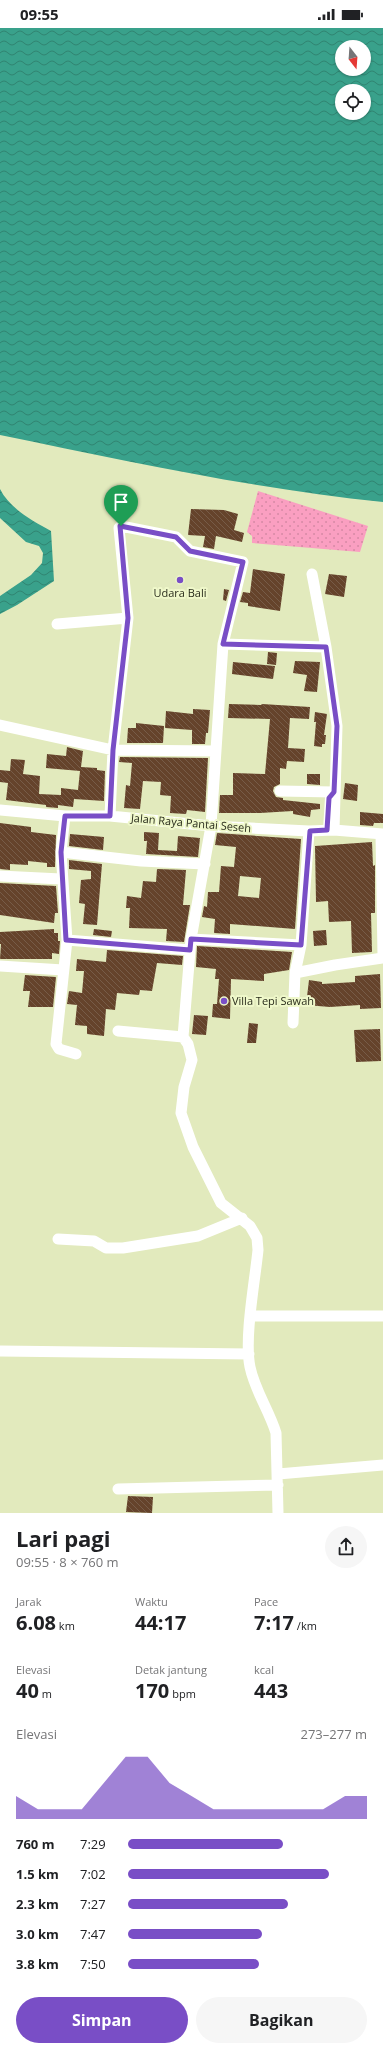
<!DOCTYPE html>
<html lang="id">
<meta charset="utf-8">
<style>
:root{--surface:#fff;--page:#f6f6f6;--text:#202124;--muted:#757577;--accent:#794ec6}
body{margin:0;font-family:"Open Sans",sans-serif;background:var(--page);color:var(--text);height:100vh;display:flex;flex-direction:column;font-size:15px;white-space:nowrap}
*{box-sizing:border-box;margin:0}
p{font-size:13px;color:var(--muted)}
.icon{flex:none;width:22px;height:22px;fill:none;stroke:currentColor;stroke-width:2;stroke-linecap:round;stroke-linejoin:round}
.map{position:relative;height:1485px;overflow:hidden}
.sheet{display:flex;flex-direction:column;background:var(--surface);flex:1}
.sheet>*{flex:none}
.needle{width:26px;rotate:163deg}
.buttons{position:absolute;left:335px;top:12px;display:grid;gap:8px}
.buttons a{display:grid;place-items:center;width:36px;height:36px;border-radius:50%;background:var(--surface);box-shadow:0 1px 3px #0004;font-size:20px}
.pin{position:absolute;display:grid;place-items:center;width:34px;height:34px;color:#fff;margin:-41px -17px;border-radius:50% 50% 50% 0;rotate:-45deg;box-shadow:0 0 4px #0007}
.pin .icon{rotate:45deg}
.round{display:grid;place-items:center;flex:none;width:42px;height:42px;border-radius:21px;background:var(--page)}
.head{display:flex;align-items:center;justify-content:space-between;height:68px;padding:0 16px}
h1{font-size:22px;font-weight:700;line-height:30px}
.metrics{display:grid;grid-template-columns:repeat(3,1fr);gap:6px;height:68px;padding:4px 16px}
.metrics div{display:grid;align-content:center}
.metrics b{font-size:20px;font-weight:700}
.metrics small{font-size:11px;font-weight:400}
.metrics p{font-size:11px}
.chart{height:112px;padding:8px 16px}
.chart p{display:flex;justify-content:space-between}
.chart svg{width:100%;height:72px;margin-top:4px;fill:var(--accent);opacity:.7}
.primary-button{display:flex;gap:8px;margin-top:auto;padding:8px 16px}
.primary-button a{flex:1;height:46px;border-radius:24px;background:var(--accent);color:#fff;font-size:16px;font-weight:700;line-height:46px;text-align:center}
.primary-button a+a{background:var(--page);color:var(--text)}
ul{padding:0 16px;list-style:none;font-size:13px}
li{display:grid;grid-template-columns:64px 48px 1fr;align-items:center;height:30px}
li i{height:10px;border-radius:5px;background:var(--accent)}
.status{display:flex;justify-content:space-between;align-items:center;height:28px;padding:0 20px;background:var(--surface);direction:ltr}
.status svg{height:11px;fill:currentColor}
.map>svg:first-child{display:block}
.green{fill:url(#green-dots)}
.water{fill:url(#water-waves);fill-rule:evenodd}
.building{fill:url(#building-back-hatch);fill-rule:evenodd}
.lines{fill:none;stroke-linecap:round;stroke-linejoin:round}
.minor{stroke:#fff;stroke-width:11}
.route-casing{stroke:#fff;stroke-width:8}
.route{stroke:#794ec6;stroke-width:5}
.poi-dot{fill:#794ec6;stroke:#eff8ca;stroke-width:1.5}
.labels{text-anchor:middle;stroke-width:4;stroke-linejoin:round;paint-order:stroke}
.poi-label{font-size:11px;fill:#2a2d1c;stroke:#eff8ca}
.street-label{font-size:11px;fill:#2a2d1c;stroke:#eff8ca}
</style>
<div class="status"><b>09:55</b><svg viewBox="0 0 49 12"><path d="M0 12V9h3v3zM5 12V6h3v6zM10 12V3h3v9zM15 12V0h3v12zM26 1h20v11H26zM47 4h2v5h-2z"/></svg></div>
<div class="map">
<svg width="383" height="1485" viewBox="0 0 383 1485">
<defs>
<pattern id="green-dots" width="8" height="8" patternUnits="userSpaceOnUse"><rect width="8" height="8" fill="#fa9fc1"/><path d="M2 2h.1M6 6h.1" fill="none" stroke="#d689a5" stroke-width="1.8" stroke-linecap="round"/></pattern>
<pattern id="water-waves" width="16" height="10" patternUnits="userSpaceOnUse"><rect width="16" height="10" fill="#39a18b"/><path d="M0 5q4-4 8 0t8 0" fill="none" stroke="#308471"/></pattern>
<pattern id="building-back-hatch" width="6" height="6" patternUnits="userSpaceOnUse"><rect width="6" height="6" fill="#65432b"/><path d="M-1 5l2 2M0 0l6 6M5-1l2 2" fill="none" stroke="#775c48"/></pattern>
</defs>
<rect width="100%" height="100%" fill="#e2eabd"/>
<!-- green -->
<path class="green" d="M258 463 368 498 360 524 252 515V508L247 504Z"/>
<!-- water -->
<path class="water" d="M0 0H383V474C254 461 127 433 0 407ZM342 19H364V41H342ZM342 63H364V85H342Z
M0 461C10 481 33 493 51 503L54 553 17 577 0 586V568L31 547 42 535 43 525 39 518 26 514 0 490Z"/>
<!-- building -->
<path class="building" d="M191 481 224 482 238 486 234 502 244 505 242 514 216 508 214 521 203 519 205 508 188 507Z
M253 541 285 546 280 583 248 578V575L240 574 243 564 250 565Z
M329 546 347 548 344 569 325 566Z
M224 561 229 562 226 573 223 572Z
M268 624 277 625 276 637 267 636Z
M295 633 320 634 317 664 304 663 307 647 293 645Z
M233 634 275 638 273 651 232 646Z
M229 676 261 677 262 676 310 679 309 691 290 690 288 720 305 721 304 734 287 733 286 741 280 740V756L274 759 273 763 276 769 283 770V772L320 776V781L311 782 310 789 293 786V783L260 785H219L220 767H233V745L265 746 270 691 228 690Z
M193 681 210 682 208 705H206L205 716H192V702L165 700 166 683 193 686Z
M315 684 327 686 324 707H326L325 716H322V719L314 718 316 694H314Z
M136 695 164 698 163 715H127L128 700H136Z
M67 719 83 723 81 739 97 740V742L105 743 104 773 74 771 73 779 58 777V780L46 779V777L6 772 8 755 0 754V742L10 743 11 731 25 732 23 746 40 748 39 766 61 767V760L78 762 80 743 46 740 47 726 66 728Z
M120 729 208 730 205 784 187 782 186 786 170 785 171 768 160 767 161 754 143 753 140 781 124 780 126 757 130 758 132 735 119 734Z
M307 746H320V757L307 756Z
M345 755 358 757 357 773 343 771Z
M360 784 383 786V795H374L373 798 360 797Z
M0 795 31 799V804L56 807 55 839H47V835L28 833V837L10 836V842L0 841Z
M144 804 159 805 158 822 177 823 178 808 200 810 198 829 146 826 147 813H144Z
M217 805 301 811 295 901 230 896V906L214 905 215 891 202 889 204 878 207 879 208 864H219L221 838 234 839 236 819 215 817ZM240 848 261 850 259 870 238 868Z
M70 806 104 809 103 822 69 818Z
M372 814 373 838 375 837V885H371L372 924 352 925 351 893 329 894 328 873 316 874 315 818Z
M69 832 102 836 97 897 83 896 85 876 79 875 81 852 91 851V843L69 841Z
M157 841 186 842 183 877H190L184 914 166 913 167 901 129 900 130 880H126L127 868 141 870 143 853 156 854Z
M0 855 56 858 58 885H55L54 895 0 887Z
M54 901V905H58V913H60L59 926 52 925V931H0L1 916H0V904Z
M94 901 112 903 111 909 93 907Z
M326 902 327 917 314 918 313 903Z
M197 918 292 924 289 942 264 946V953L231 951 230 991 212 989 213 976H217L219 951H215L216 941 196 939Z
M107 922 183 928 182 937 157 935 152 963 140 962 139 967 117 965 115 982 106 981 104 1008 87 1006V998L75 997 77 977 67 976 69 963 82 965 84 943H76L77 931 106 934Z
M380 946 381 980 360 981V977L330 979 306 977 309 952 322 954V956L355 954V948Z
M25 947 56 949 53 979H28L30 963H23Z
M194 987 208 988 206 1007 192 1006Z
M249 995 258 996 256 1015H247Z
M380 1001 381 1033 356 1034 354 1002Z
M128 1468 153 1469 152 1485 126 1484Z"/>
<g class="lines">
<!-- minor -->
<path class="minor" d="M312 546 326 619 337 698 334 802
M57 596 128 590
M223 616 326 619
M0 697 113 722 215 723
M280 763 334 764
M0 782 65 788H110L211 798 309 803 334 802 383 806
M65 788 61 824 67 912 56 1016 59 1021 76 1026
M110 788 113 722 128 590 119 500 121 498 176 509 190 523 243 534 223 616 211 798 191 911 183 1009 188 1016 192 1032 184 1059 181 1085 193 1119 221 1175 250 1198 257 1210 258 1222C255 1253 244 1310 250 1339 255 1363 269 1382 276 1405L278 1485
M381 806 383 928
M61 824 141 833 205 836
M0 848 61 851
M191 911 301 917
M67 912 190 922
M0 938 63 942
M295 945 335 937 383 930
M293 995 295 945 301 917 309 803
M118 1003 183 1009
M58 1211 94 1213 106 1220H123L198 1208 242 1190
M251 1288H383
M0 1323 249 1326
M278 1446 383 1437
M118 1461 278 1457"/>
</g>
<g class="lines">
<defs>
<path id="route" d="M120 498 176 509 190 523 243 534 223 616 326 619 337 698 334 764 329 770 327 802 310 803 301 917 191 911 190 922 66 912 61 824 65 788H110L113 722 128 590Z"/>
</defs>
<!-- route casing -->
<use href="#route" class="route-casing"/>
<!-- route -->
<use href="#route" class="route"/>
</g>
<!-- markers -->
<g class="poi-dot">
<circle cx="180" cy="552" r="4"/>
<circle cx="224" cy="973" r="4"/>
</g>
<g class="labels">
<!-- poi labels -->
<g class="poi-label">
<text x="180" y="569">Udara Bali</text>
<text x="232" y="977" text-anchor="start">Villa Tepi Sawah</text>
</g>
<!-- street labels -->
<g class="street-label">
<text transform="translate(191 795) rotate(5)" y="4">Jalan Raya Pantai Seseh</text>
</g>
</g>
</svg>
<div class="buttons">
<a><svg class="needle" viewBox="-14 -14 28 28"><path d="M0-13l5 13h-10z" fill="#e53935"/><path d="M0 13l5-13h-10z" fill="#757577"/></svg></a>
<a><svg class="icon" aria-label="locate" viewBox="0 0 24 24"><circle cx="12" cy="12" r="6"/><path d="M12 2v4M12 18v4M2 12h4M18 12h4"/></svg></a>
</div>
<div class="pin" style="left:121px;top:498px;background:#1e9e55"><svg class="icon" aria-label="arrive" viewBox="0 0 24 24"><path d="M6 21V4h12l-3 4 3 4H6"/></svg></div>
</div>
<section class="sheet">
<div class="head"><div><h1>Lari pagi</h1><p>09:55 · 8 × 760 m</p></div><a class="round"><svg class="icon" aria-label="share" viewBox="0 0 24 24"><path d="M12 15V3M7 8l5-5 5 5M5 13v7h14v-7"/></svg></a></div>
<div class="metrics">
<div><p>Jarak</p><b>6.08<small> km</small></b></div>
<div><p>Waktu</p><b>44:17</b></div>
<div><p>Pace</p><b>7:17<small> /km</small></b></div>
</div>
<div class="metrics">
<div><p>Elevasi</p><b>40<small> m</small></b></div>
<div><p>Detak jantung</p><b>170<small> bpm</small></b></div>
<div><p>kcal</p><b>443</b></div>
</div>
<div class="chart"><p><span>Elevasi</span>273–277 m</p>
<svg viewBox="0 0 160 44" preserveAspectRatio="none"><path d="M0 44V30L10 38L20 38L30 38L40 22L50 6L60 6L70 22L80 30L90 38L100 38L110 38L120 38L130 38L140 38L150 30L160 30V44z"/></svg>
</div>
<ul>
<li><b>760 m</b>7:29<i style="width:65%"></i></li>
<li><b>1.5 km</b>7:02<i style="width:84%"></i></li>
<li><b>2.3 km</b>7:27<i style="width:67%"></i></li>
<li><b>3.0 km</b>7:47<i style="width:56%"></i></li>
<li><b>3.8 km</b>7:50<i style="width:55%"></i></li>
</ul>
<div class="primary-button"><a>Simpan</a><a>Bagikan</a></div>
</section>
